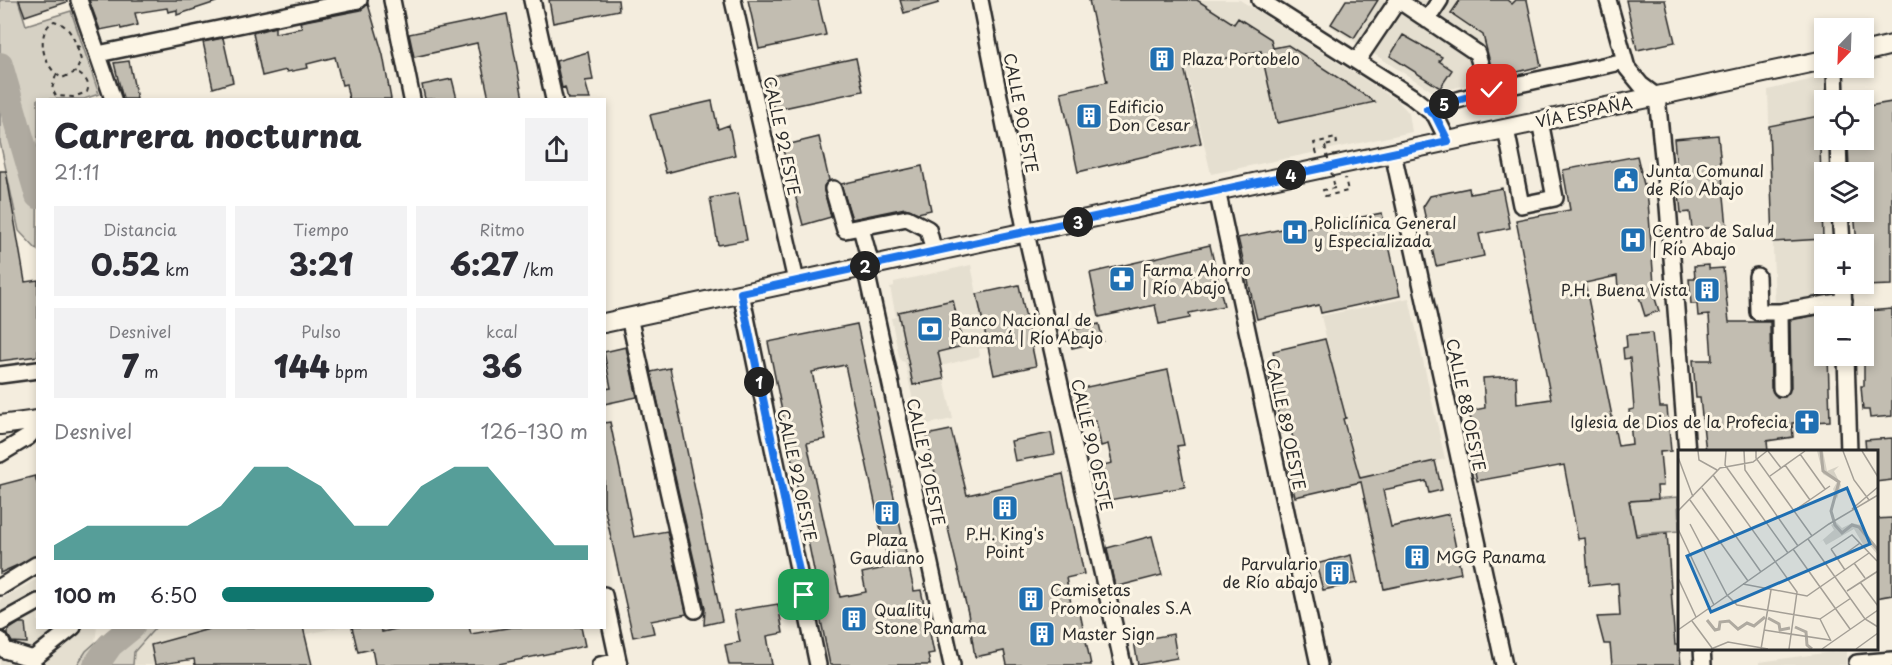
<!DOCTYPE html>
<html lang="es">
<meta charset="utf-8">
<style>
:root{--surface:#fff;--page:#f2f2f3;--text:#2b2b33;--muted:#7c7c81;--accent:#0f766e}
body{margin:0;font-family:"Playpen Sans",sans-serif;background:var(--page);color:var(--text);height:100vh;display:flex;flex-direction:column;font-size:22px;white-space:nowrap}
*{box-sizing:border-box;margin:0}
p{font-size:20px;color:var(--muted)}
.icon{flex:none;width:33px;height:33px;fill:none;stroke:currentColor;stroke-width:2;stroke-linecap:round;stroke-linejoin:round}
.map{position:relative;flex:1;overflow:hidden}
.sheet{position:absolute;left:36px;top:98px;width:570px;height:531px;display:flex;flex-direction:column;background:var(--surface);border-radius:0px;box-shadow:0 3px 9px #0003}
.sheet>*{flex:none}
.needle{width:39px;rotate:203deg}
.fabs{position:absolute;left:1814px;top:18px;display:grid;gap:12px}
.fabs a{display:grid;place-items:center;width:60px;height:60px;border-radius:0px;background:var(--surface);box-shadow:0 3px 9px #0003;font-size:30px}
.pin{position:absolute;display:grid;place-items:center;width:51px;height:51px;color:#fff;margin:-26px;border-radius:12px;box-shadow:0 3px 9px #0006}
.km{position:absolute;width:30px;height:30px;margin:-15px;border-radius:50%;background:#222;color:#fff;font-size:16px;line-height:30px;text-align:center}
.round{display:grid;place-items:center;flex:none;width:63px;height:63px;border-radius:0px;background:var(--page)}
.overview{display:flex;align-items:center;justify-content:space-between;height:102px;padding:0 18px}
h1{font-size:33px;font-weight:800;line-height:45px}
.stats{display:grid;grid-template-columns:repeat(3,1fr);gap:9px;height:102px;padding:6px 18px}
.stats div{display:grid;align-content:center;border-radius:0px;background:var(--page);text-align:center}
.stats b{font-size:30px;font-weight:800}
.stats small{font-size:16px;font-weight:400}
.stats p{font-size:16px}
.chart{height:168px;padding:12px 18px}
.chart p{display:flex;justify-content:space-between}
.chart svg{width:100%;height:108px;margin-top:6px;fill:var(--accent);opacity:.7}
ul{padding:0 18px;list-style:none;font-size:20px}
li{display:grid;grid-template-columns:96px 72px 1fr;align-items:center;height:45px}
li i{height:15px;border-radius:8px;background:var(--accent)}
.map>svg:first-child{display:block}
.built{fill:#e5dfd0}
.green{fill:#d6d1c4;stroke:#807e78;stroke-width:1.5}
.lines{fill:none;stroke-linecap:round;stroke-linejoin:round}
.river{stroke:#afaaa0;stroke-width:26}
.building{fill:#c2bdb1;stroke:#2b2b2b;stroke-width:1.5;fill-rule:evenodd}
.minor-casing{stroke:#2b2b2b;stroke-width:20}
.major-casing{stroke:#2b2b2b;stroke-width:22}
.path{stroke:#2b2b2b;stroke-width:2;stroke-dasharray:4.5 4.5;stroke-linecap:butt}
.minor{stroke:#fcf5e5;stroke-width:15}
.major{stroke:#fcf5e5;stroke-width:18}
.path-bridge{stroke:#2b2b2b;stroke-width:2;stroke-dasharray:4.5 4.5;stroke-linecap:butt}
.route-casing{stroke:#fff;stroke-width:12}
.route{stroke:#1a73e8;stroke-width:8}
.labels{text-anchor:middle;stroke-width:6;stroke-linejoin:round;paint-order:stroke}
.poi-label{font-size:16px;fill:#2b2b2b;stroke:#fcf5e5;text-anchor:start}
.street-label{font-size:16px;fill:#2b2b2b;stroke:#fcf5e5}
.inset-river{fill:none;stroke:#afaaa0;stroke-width:3}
.inset-road{fill:none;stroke:#a49f96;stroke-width:1.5}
.view{fill:#1f6fb2;fill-opacity:0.15;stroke:#1f6fb2;stroke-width:3}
.inset-edge{fill:none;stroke:#2b2b2b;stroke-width:3}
</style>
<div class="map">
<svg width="1892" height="665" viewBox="0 0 1892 665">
<rect width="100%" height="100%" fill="#f4edde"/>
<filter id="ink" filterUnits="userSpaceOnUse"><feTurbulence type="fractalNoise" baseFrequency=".0167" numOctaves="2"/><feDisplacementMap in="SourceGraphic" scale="12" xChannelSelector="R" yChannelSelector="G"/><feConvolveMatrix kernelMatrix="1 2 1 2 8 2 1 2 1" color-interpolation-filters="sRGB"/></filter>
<g filter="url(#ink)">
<!-- built -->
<path class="built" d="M1089 0H1240L1398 101 1409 113 1412 132 1211 174 1186 67 1107 83Z
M1346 0H1527L1541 66 1435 93 1330 26Z
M1825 76 1829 100H1824V140H1831L1833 172H1824V212H1835L1836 244H1824V284H1838V298L1775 309 1768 90Z
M971 265 988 348 979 349 980 356 941 366 953 419 918 426 905 362 901 361 899 356 891 318 896 317 890 287 894 286V282Z
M1409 298 1445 459 1360 478 1321 316Z
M37 579 38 627H97L95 642 77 665H0V600Z
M156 627H339L167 665H133L134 652Z
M1846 650V665H1759V662Z"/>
<!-- green -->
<path class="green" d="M0 0H18L26 25 71 11 99 94 84 99H38L37 250 19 231 0 142Z
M1678 497 1679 531 1636 534 1629 501Z
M113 627H156L134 652 133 665H77L86 651Z"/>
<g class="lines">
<!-- river -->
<path class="river" d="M0 65 38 196
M96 665 110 645 132 627"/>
</g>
<!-- building -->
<path class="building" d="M19 0H67V2L25 16Z
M89 0H215L216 2 177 15V10L168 12 167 8 135 13 138 25 121 29 120 26 100 30Z
M549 0H618L619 10 553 23Z
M748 0H818L826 35 759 49Z
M900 0H938L939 3 904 13Z
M1089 0H1197L1234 24 1238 18 1271 39 1273 48 1288 45 1375 102 1277 123 1261 51 1184 67 1201 143 1078 172 1061 92 1107 82Z
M1346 0H1378L1354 38 1331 24Z
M1460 0H1507L1512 4 1516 0H1527L1541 66 1494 78 1483 35 1451 13Z
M1626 0H1665L1675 42 1637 50Z
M368 4 383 55 391 99H349L346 84 342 85 335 57 307 64 308 68 287 72 286 70 262 76 253 33 275 27V33L302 28 300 22 361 10Z
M507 14 523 99H489L477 43 414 57 409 34Z
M1403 35 1442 57 1439 61 1452 70 1440 88 1390 56Z
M223 38 233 82 213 88 203 42Z
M588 52 593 80 585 81 590 99H568L565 87 562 88 556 61Z
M856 58 863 91 774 110 767 77Z
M129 61 137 99H123L114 63Z
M452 79 457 99H425L422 85Z
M712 101 718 129 729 125 735 155 666 173 650 115Z
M1892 102V285L1863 286V244H1857L1854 212H1863V172H1849L1848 140H1863V107Z
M1819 116 1823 239 1773 242 1769 126Z
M1718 135 1727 227 1692 229 1690 212 1681 213 1674 139Z
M819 137 829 180 824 186V191L831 217 803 225 782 146Z
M1637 156 1648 201 1654 285 1651 286 1659 311 1645 316 1636 287 1618 288 1617 276 1585 283 1618 446 1632 444 1629 410 1634 409 1630 358 1624 359 1623 348 1627 347 1626 335 1652 333 1660 407H1667L1671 451 1660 452 1663 486H1657L1658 499 1629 501 1636 536 1667 533 1675 645H1679L1681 665H1612L1610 644H1604L1597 617 1620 616 1618 583 1589 586 1585 538 1578 539 1564 465 1477 481 1471 454 1478 453 1469 411 1485 408 1483 378 1516 376 1517 404 1551 399 1516 220 1570 210 1563 170Z
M922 166 931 210 918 213 905 208 852 219 841 184Z
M0 171H6L25 282 38 280V356L0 361Z
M1469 188 1470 194 1502 188 1510 228 1479 234 1484 256 1436 266 1423 207 1430 196Z
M738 193 747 240 718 245 710 198Z
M1382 213 1400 296 1321 313 1319 305 1257 319 1238 238 1297 226 1298 230Z
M1210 245 1224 306 1189 313 1190 318 1159 324 1155 305 1099 317 1090 273Z
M1709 265V269L1723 268 1729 322H1770L1771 388 1777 397H1785L1791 388 1790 320 1824 314V356H1828L1830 421 1792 423 1793 437 1767 441 1768 452H1706L1700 398H1696L1693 360H1712L1709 315 1698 316 1697 304H1691L1689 279H1695L1694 266Z
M1019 285 1036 366 994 375 977 294Z
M953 300 963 346 938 352 944 379 913 385 898 312Z
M1892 309V416L1870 418 1869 410H1863L1861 386H1864V342H1869L1867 311Z
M857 324 914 591 921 590 934 653 928 654 930 665H830L819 611 822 610 768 342ZM845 365 889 567 862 573 866 592 840 597 807 443 826 439 812 372Z
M1099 324 1103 341 1072 348 1068 331Z
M1325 339 1346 418 1343 419 1360 478 1435 461 1442 490 1429 493 1426 481 1383 490 1391 527 1449 514 1461 573 1384 589 1361 482 1295 497 1288 467 1300 464 1291 431 1283 433 1267 369 1277 367 1273 351Z
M626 347 637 397 604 404V389L611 388 604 352Z
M670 368 722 621 704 625 705 608 651 372Z
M1168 370 1184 445 1177 446 1185 487 1103 501 1095 467 1112 463 1108 444 1101 446 1096 421 1089 422 1082 388Z
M610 422 634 537 667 531 687 614 651 621 654 633 633 637 604 506V423Z
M951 430 967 495 1063 474 1084 574 1066 578 1072 609 1079 608 1091 665H1007L1004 651 975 657 968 613 926 435Z
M1051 433 1055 454 1015 461 1011 441Z
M1892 438V480L1875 482V452H1866L1865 440Z
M35 476 38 486V556L0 573V485Z
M1892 518V595L1875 598V519Z
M1152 536 1162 575 1115 587 1107 548Z
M1351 555 1357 583 1323 590 1316 564Z
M778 604 783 633 767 636 772 665H729L725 645 740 642 734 611Z
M19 623H25L27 643 12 642 8 635V630Z
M208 627H303L312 665H195L194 659 155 665 151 645 209 629Z
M352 627H381L382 632 405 627H469L471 634 513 627H581L585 646 494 665H375L372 649 358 652Z
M1173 634 1177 658 1138 665 1134 641Z"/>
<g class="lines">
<defs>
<path id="minor" d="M79 0 113 99
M392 0 412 99
M532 0 554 99
M733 0 796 281
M980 0 1026 233 1123 665
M1260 0 1411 96 1435 115 1448 141
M1398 0 1477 53 1488 91
M1608 0 1627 68 1641 85 1657 97 1668 206 1687 452
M1427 20 1440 0
M98 54 359 0
M1357 61 1398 0
M1835 68 1836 100
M1427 109 1492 90 1625 61
M1506 129 1521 205 1555 198 1540 121
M1838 140 1839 172
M1393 153 1504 665
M833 189 845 230 907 218 928 229 934 252
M1217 190 1319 665
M1840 212 1842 244
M861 228 871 265
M865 266 952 665
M1757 276 1758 312H1780
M1843 284 1844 316
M741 293 818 665
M629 317 695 610
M1846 356 1849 452
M0 375 38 370
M1781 388 1780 312 1844 301
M0 454 28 437 38 426
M0 587 36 565
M604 595 619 665
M0 623 38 602
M0 640 5 650 33 659
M1702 648 1703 665
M1857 663 1892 660
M33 665V659L73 627
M600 665 618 661"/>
<path id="major" d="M1863 52 1892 45
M604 323 1824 60
M0 425 38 420"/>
</defs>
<!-- minor casing -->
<use href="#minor" class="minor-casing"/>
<!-- major casing -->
<use href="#major" class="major-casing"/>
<!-- path -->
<path class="path" d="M77 47 81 60 76 72 62 78C43 68 34 33 54 21 68 25 72 34 77 47L80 46
M56 75 52 89 56 96 73 97 87 92C91 82 84 77 76 72
M1317 154 1314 143 1336 138 1337 143 1325 146
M1335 188 1323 190 1325 196 1348 191 1345 178"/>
<!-- minor -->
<use href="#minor" class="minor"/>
<!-- major -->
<use href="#major" class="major"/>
<!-- path-bridge -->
<path class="path-bridge" d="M1325 146 1335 188"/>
</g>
</g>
<g class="lines" filter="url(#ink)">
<defs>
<path id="route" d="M804 595 741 293 1448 141 1435 115 1427 109 1492 90"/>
</defs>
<!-- route casing -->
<use href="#route" class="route-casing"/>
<!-- route -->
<use href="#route" class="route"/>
</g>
<!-- icons -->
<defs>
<symbol id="building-square" viewBox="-11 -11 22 22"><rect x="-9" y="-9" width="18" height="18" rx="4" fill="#1f6fb2" stroke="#fcf5e5"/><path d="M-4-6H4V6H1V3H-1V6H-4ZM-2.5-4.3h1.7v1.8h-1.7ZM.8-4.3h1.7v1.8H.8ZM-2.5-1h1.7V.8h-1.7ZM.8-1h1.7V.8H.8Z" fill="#fff"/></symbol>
<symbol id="civic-square" viewBox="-11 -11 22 22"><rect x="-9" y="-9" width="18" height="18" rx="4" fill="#1f6fb2" stroke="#fcf5e5"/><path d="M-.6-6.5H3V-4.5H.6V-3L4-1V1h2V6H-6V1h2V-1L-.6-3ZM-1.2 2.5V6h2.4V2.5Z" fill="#fff"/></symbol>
<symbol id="hospital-square" viewBox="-11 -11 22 22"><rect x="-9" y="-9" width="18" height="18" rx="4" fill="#1f6fb2" stroke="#fcf5e5"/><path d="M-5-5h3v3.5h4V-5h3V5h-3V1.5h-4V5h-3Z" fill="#fff"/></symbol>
<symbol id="pharmacy-square" viewBox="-11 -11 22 22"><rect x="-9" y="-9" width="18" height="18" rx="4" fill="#1f6fb2" stroke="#fcf5e5"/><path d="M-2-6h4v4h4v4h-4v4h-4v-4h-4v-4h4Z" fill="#fff"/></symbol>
<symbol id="bank-square" viewBox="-11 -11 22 22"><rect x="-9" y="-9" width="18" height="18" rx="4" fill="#1f6fb2" stroke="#fcf5e5"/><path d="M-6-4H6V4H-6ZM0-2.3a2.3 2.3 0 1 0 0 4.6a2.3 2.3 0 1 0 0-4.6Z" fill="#fff"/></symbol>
<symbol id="church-square" viewBox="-11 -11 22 22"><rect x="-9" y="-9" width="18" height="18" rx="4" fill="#1f6fb2" stroke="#fcf5e5"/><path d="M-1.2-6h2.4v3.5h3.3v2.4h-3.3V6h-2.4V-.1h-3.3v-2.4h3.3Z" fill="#fff"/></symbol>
</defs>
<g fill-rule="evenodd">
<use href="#building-square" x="1147" y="44" width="30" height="30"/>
<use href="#building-square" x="1074" y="101" width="30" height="30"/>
<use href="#civic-square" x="1611" y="165" width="30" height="30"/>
<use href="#hospital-square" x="1280" y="217" width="30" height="30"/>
<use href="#hospital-square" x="1618" y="225" width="30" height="30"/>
<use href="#pharmacy-square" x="1107" y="264" width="30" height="30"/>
<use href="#building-square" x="1692" y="275" width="30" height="30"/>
<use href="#bank-square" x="915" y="314" width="30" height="30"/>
<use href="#church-square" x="1792" y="407" width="30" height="30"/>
<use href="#building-square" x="990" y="493" width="30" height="30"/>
<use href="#building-square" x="872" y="498" width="30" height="30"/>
<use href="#building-square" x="1402" y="542" width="30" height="30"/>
<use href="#building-square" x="1322" y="558" width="30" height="30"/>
<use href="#building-square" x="1016" y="584" width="30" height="30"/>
<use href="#building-square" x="839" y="604" width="30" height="30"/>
<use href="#building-square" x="1027" y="619" width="30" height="30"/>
</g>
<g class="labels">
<!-- poi labels -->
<g class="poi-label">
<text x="1182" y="65">Plaza Portobelo</text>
<text x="1108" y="113">Edificio<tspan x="1108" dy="18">Don Cesar</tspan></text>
<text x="1646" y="177">Junta Comunal<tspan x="1646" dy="18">de Río Abajo</tspan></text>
<text x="1314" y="229">Policlínica General<tspan x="1314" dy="18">y Especializada</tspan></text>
<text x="1652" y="237">Centro de Salud<tspan x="1652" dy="18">| Río Abajo</tspan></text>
<text x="1142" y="276">Farma Ahorro<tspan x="1142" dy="18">| Río Abajo</tspan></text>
<text x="1688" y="296" text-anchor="end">P.H. Buena Vista</text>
<text x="950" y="326">Banco Nacional de<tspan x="950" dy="18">Panamá | Río Abajo</tspan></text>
<text x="1788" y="428" text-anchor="end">Iglesia de Dios de la Profecia</text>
<text x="1005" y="540" text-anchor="middle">P.H. King's<tspan x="1005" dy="18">Point</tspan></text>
<text x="887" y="546" text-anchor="middle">Plaza<tspan x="887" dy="18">Gaudiano</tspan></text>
<text x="1436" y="563">MGG Panama</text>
<text x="1318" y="570" text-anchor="end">Parvulario<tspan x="1318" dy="18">de Río abajo</tspan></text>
<text x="1050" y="596">Camisetas<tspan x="1050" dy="18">Promocionales S.A</tspan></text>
<text x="874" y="616">Quality<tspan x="874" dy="18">Stone Panama</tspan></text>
<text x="1062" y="640">Master Sign</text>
</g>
<!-- street labels -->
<g class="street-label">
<text transform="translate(1584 112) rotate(-12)" y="6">VÍA ESPAÑA</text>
<text transform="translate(1021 113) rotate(79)" y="6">CALLE 90 ESTE</text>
<text transform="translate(782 136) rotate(78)" y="6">CALLE 92 ESTE</text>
<text transform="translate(1466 405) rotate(78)" y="6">CALLE 88 OESTE</text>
<text transform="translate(1286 424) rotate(78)" y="6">CALLE 89 OESTE</text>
<text transform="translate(1092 445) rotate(77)" y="6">CALLE 90 OESTE</text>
<text transform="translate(926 462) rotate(78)" y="6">CALLE 91 OESTE</text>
<text transform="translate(797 475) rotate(78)" y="6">CALLE 92 OESTE</text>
</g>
</g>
<!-- overview -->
<g transform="translate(1678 450)">
<rect width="200" height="200" fill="#f4edde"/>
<path d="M139 1H145L149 21 161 16 156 21 163 35 159 49 155 39 159 32 145 24ZM158 72 164 78 174 73 183 75 199 97V104L190 93 186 96 176 79 148 95 145 90 140 94 156 80 153 75Z" fill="#d6d1c4"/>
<path class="inset-river" d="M143 1 145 21 161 32 153 61 157 75 164 83 174 75 181 77 200 100M90 168 101 174 102 180 112 178M29 170 37 180 41 179 42 172 51 171 60 179 69 173 76 176 87 167M117 177 128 182 129 195 134 199"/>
<path class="inset-road" d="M20 1 21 10 39 20M48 1 47 15 110 103M66 1 67 20 120 96M78 1V8L134 86M90 1 103 18M165 1 176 30 191 50M184 1 200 27M122 4 147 39M0 7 15 47M107 15 132 50M35 25 119 142 111 199M92 26 127 1M24 38 83 122M12 50 70 131M174 59 200 37M117 60 152 36M0 61 42 18 75 12 89 1M12 74 49 145 59 155 142 169M0 79 36 155M130 89 187 169 200 177M115 99 172 179M153 99 174 85 199 111M153 99 167 120M160 109 182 93M176 113 187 128M0 128 18 167M182 132 200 156M65 134 129 146 191 103M169 141 200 121M142 169 173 148M142 169 153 191M14 171 34 198M0 180 151 74 200 45M86 180 152 190M33 199 50 192 90 199M83 199 93 140M144 199 200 160M178 199 200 183"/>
<path class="view" d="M169 38 192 94 33 162 9 106Z"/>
<rect width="200" height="200" class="inset-edge"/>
</g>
</svg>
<div class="fabs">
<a><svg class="needle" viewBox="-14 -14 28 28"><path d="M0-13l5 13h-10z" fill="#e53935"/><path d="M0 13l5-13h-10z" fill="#7c7c81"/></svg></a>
<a><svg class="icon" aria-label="locate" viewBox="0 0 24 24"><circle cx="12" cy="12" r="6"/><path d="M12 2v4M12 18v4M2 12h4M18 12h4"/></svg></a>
<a><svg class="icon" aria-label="layers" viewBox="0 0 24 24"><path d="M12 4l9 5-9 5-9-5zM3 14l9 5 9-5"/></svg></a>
<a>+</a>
<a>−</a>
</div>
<div class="pin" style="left:804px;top:595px;background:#1e9e55"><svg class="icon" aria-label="arrive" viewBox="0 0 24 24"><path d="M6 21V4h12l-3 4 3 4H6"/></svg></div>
<div class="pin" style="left:1492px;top:90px;background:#d93025"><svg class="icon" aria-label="check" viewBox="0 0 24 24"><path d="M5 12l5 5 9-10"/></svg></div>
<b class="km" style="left:759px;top:382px">1</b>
<b class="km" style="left:865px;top:266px">2</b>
<b class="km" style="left:1078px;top:222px">3</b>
<b class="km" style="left:1291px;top:175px">4</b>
<b class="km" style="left:1444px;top:104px">5</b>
<section class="sheet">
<div class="overview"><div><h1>Carrera nocturna</h1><p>21:11</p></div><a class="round"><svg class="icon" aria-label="share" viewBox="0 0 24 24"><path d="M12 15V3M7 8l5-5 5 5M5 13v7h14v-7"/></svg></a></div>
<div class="stats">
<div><p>Distancia</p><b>0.52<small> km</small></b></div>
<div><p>Tiempo</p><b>3:21</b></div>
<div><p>Ritmo</p><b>6:27<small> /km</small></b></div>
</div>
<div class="stats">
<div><p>Desnivel</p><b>7<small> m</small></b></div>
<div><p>Pulso</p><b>144<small> bpm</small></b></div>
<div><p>kcal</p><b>36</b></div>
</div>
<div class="chart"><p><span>Desnivel</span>126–130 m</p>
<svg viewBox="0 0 160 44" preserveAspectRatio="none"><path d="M0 44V38L10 30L20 30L30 30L40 30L50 22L60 6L70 6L80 14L90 30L100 30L110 14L120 6L130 6L140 22L150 38L160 38V44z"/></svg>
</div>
<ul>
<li><b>100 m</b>6:50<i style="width:58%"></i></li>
</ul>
</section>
</div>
